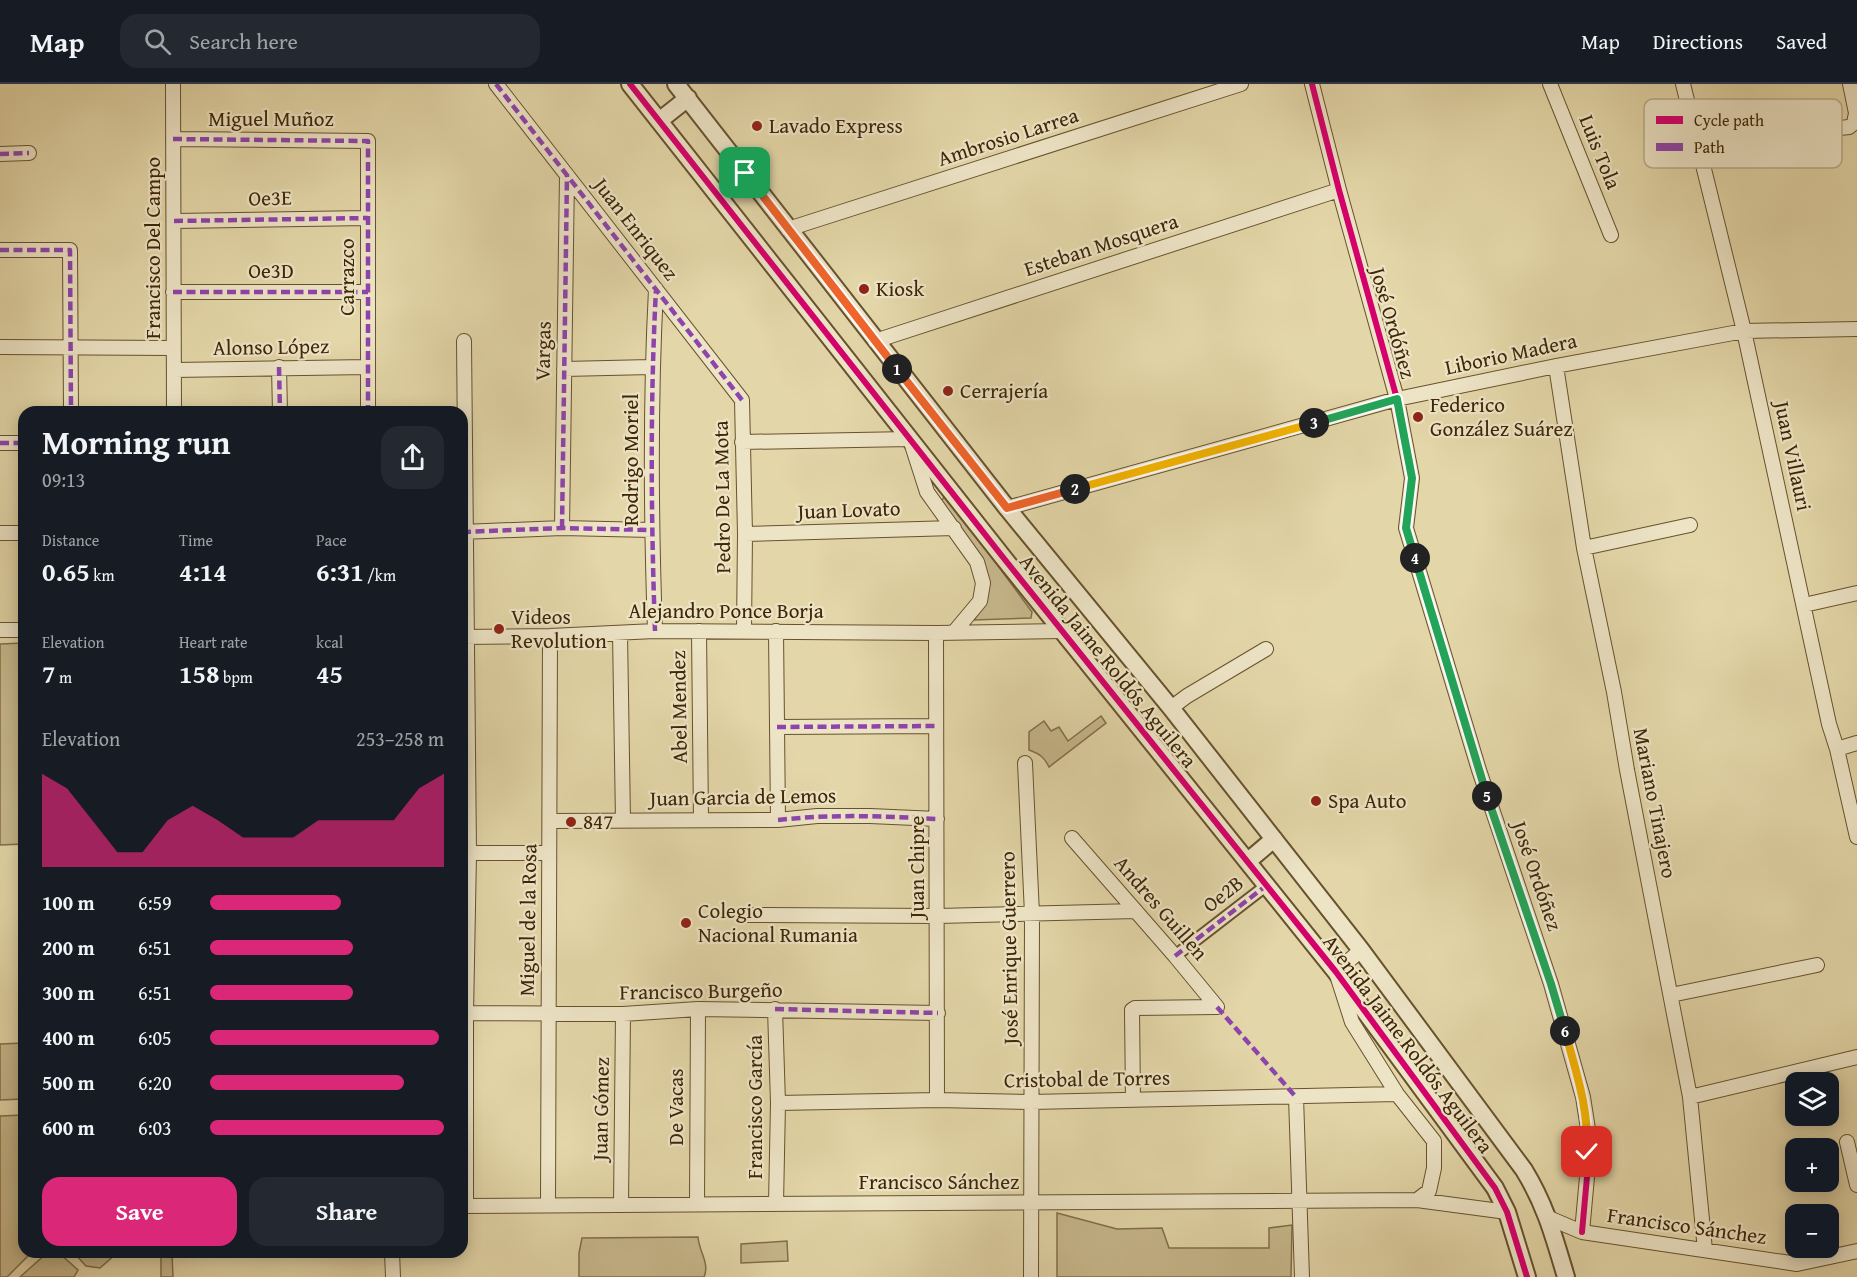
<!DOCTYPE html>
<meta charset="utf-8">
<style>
:root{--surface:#171b24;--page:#242831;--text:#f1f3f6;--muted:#9ea1a6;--line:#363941;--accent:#db2777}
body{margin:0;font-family:"Gentium Book Plus",serif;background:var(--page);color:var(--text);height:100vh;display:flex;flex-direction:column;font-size:22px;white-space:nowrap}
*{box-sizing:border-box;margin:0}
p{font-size:20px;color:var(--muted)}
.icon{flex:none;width:33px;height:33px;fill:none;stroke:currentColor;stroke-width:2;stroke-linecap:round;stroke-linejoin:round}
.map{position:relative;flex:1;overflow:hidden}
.drawer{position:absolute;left:18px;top:322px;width:450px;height:852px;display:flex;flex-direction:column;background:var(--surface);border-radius:18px;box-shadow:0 3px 15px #0003}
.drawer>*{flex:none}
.tools{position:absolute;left:1785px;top:988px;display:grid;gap:12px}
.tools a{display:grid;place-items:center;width:54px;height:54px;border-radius:12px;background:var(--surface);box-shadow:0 3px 15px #0003;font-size:30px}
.pin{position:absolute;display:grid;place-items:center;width:51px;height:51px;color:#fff;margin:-26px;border-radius:12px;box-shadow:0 3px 9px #0006}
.km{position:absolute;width:30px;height:30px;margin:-15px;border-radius:50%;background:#222;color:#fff;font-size:16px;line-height:30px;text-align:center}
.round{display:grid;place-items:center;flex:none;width:63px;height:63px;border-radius:18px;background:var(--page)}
.overview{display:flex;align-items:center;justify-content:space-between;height:102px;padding:0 24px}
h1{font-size:33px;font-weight:700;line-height:45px}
.stats{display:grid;grid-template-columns:repeat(3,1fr);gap:9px;height:102px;padding:6px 24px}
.stats div{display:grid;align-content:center}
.stats b{font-size:26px;font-weight:700}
.stats small{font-size:16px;font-weight:400}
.stats p{font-size:16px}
.chart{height:168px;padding:12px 24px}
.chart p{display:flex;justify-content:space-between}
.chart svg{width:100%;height:108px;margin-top:6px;fill:var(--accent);opacity:.7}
.cta{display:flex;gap:12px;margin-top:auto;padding:12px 24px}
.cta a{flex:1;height:69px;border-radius:18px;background:var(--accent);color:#fff;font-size:24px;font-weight:700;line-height:69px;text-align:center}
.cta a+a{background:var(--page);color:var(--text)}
ul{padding:0 24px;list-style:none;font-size:20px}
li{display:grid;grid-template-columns:96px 72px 1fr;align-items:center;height:45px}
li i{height:15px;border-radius:8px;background:var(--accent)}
header{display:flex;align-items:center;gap:36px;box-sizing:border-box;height:84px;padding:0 30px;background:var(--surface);border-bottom:2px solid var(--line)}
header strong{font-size:28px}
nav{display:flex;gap:33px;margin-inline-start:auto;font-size:21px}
.search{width:420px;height:54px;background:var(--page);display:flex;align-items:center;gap:15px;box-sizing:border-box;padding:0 21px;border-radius:18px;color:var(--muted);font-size:22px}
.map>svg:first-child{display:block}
.green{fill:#c7b88c;stroke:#826f49;stroke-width:1.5}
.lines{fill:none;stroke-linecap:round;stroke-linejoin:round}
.pedestrian-casing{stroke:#67522e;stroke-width:14}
.minor-casing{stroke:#67522e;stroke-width:16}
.tertiary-casing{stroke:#67522e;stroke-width:20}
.pedestrian{stroke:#ede4c6;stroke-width:10}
.minor{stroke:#ede4c6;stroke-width:14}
.tertiary{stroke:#ede4c6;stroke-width:16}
.quiet{stroke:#8e44ad;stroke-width:4.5;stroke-dasharray:9 4.5;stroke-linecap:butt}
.cycleway-casing{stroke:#ede4c6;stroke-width:10}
.cycleway{stroke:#d6006c;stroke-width:6}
.split-1-casing{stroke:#fff;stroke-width:12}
.split-2-casing{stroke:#fff;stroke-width:12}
.split-3-casing{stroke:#fff;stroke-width:12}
.split-4-casing{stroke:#fff;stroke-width:12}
.split-5-casing{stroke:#fff;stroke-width:12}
.split-6-casing{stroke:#fff;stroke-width:12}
.split-7-casing{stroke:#fff;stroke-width:12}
.split-1{stroke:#f0652b;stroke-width:8}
.split-2{stroke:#f0652b;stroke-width:8}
.split-3{stroke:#f5b400;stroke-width:8}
.split-4{stroke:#22a559;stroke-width:8}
.split-5{stroke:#22a559;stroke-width:8}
.split-6{stroke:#22a559;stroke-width:8}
.split-7{stroke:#f5b400;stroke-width:8}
.poi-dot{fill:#8f2418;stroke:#ede4c6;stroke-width:2}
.labels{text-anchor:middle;stroke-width:4.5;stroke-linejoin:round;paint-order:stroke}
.street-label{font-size:21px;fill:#3e2606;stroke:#ede4c6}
.poi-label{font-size:21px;fill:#3e2606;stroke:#ede4c6;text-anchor:start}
.key{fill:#ede4c6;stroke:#b8ab8c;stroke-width:1.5}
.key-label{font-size:16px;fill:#3e2606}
</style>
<header>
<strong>Map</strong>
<div class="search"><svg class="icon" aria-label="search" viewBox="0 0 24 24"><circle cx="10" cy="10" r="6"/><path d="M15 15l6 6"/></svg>Search here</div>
<nav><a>Map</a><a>Directions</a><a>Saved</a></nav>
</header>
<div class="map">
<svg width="1857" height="1193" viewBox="0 0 1857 1193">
<rect width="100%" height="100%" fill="#e3d6a8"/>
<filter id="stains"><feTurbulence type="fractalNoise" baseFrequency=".00333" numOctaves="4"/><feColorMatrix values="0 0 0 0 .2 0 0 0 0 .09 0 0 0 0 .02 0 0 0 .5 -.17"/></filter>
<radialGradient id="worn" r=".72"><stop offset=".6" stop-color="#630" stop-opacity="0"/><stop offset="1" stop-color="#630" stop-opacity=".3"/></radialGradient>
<!-- green -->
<path class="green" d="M946 411 1032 528 1031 534 974 536 986 519 989 500 941 417Z
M24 559V760L0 761V560Z
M1101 632 1106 639 1049 683C1044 673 1040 670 1029 666V648L1044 637 1051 647 1059 643 1068 657Z
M24 959V1015L0 1016V960Z
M24 1031V1168L31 1169 7 1193H0V1032Z
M1057 1129 1117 1145 1162 1144 1169 1164H1269V1144L1292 1141 1291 1193H1057Z
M698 1153C699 1168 710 1179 704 1193H579V1169L582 1154Z
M787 1157 788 1177 741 1179V1160Z
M47 1169H59L78 1186 74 1193H20Z
M74 1169H117L100 1184 86 1182Z
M161 1169H172L173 1193H161Z"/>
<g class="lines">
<defs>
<path id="pedestrian" d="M1175 872 1267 801"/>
<path id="minor" d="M173 0 174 328
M496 0 742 316 745 450 744 547
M1312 0 1339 106 1397 315 1412 394 1406 444 1479 686 1551 900 1583 1013 1588 1045 1587 1093 1582 1148
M1550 0 1611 151
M1683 0 1744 247 1829 640 1837 665 1857 753
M173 55 368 57V328
M1698 60 1849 43 1854 39 1856 29 1850 0
M0 70 29 69
M174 137 368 134
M788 145 1241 0
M0 166H70L71 328
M173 208H368
M464 257 469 769 466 929V1122
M875 257 1339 106
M0 263 174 264
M1556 282 1584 464 1614 608 1627 686 1690 1013 1705 1166
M279 283 280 328
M564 285 651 283
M174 286 368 283
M742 358 910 355 927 408 977 478 983 499 980 517 955 547
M0 359H24
M1007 424 1397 315 1556 282 1744 247 1857 245
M562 444 567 91
M462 448 562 444 652 446
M0 449H24
M745 450 954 444
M1584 464 1690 441
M1804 521 1857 509
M0 546H24
M655 547C651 433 650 319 656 205
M699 547 701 736
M776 547 778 736
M620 549 623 737
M936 549 937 1016
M462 553 550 552 655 547 936 549 1062 547
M1171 624 1187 612 1266 565
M777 643 936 642
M1837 665 1857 659
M1025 679 1032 830 1031 1193
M550 737 778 736 817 732H870L937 735
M1072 754 1175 872 1217 923
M462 769H549
M745 831 938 832 1136 827
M1361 866 1336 888 1352 938 1397 1010 1434 1057V1084L1429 1107 1417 1116
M1671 911 1817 881
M775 925 778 1019 776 1120
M466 929 623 930 698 925 938 929
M1296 1013 1302 1193
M1690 1013 1857 973
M1133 1015 1132 926 1135 924 1217 923
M778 1019 937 1016 1031 1018 1397 1010
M1847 1058 1857 1101
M697 1120 698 925
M548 1121 550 552
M621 1121 623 930
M462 1122 1417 1116 1507 1128
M1549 1134 1582 1148 1797 1180 1857 1167
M392 1168 393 1193"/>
<path id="tertiary" d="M630 0 1002 472 1336 888 1495 1104 1507 1128 1527 1193
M676 0 1007 424 1171 624 1361 866 1524 1086C1546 1122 1554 1153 1566 1193
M659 37 688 14
M1248 777 1274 755"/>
</defs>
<!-- pedestrian casing -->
<use href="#pedestrian" class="pedestrian-casing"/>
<!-- minor casing -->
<use href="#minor" class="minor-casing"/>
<!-- tertiary casing -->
<use href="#tertiary" class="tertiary-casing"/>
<!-- pedestrian -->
<use href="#pedestrian" class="pedestrian"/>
<!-- minor -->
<use href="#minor" class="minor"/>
<!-- tertiary -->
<use href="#tertiary" class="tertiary"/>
<!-- quiet -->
<path class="quiet" d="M496 0 742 316
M173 55 368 57V328
M0 70 29 69
M174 137 368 134
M0 166H70L71 328
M173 208H368
M279 283 280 328
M0 359H24
M562 444 567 91
M462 448 562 444 652 446
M655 547C651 433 650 319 656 205
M777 643 936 642
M778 736C831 730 884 732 937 735
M1175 872 1267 801
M1217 923 1296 1013
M775 925 938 929"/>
<defs>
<path id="cycleway" d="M630 0 1002 472 1336 888 1495 1104 1507 1128 1527 1193
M1312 0 1339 106 1397 315 1412 394 1406 444 1479 686 1551 900 1583 1013 1588 1045 1587 1093 1582 1148"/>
</defs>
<!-- cycleway casing -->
<use href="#cycleway" class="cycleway-casing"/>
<!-- cycleway -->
<use href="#cycleway" class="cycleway"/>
</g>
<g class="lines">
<defs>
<path id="split-1" d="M745 89 897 285"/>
<path id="split-2" d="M897 285 1007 424 1075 405"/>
<path id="split-3" d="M1075 405 1314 339"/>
<path id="split-4" d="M1314 339 1397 315 1412 394 1406 444 1415 474"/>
<path id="split-5" d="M1415 474 1487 712"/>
<path id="split-6" d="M1487 712 1551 900 1565 947"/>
<path id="split-7" d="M1565 947C1576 988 1589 1025 1587 1068"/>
</defs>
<!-- split-1 casing -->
<use href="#split-1" class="split-1-casing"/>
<!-- split-2 casing -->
<use href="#split-2" class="split-2-casing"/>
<!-- split-3 casing -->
<use href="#split-3" class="split-3-casing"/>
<!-- split-4 casing -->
<use href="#split-4" class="split-4-casing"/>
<!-- split-5 casing -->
<use href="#split-5" class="split-5-casing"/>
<!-- split-6 casing -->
<use href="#split-6" class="split-6-casing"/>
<!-- split-7 casing -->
<use href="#split-7" class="split-7-casing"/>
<!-- split-1 -->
<use href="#split-1" class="split-1"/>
<!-- split-2 -->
<use href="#split-2" class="split-2"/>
<!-- split-3 -->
<use href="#split-3" class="split-3"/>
<!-- split-4 -->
<use href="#split-4" class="split-4"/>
<!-- split-5 -->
<use href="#split-5" class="split-5"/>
<!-- split-6 -->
<use href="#split-6" class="split-6"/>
<!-- split-7 -->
<use href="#split-7" class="split-7"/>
</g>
<!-- markers -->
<g class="poi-dot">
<circle cx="757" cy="42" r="6"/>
<circle cx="864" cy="205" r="6"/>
<circle cx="948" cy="307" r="6"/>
<circle cx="1418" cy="333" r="6"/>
<circle cx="499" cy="545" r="6"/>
<circle cx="1316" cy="717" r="6"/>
<circle cx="571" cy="738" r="6"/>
<circle cx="686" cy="839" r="6"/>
</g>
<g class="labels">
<!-- street labels -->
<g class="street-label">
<text x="271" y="42">Miguel Muñoz</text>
<text transform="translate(1008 53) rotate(-18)" y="7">Ambrosio Larrea</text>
<text transform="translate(1600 68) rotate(68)" y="7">Luis Tola</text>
<text transform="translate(270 114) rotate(-1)" y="7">Oe3E</text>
<text transform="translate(636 145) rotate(52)" y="7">Juan Enriquez</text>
<text transform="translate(1101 161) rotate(-18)" y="7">Esteban Mosquera</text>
<text transform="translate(153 164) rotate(-90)" y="7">Francisco Del Campo</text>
<text x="271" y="194">Oe3D</text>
<text transform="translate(347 193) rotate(-90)" y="7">Carrazco</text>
<text transform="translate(1393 239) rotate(74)" y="7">José Ordóñez</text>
<text transform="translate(271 263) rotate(-1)" y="7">Alonso López</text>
<text transform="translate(543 267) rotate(-89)" y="7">Vargas</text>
<text transform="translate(1511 270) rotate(-12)" y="7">Liborio Madera</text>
<text transform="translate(1793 372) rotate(78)" y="7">Juan Villauri</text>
<text transform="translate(631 376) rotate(-90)" y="7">Rodrigo Moriel</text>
<text transform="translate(722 413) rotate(-91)" y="7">Pedro De La Mota</text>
<text transform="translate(849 426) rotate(-2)" y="7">Juan Lovato</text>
<text x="726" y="534">Alejandro Ponce Borja</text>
<text transform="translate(1108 577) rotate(51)" y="7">Avenida Jaime Roldós Aguilera</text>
<text transform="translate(679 623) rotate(-91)" y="7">Abel Mendez</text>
<text transform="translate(743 713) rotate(-1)" y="7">Juan Garcia de Lemos</text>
<text transform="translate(1655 719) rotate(79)" y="7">Mariano Tinajero</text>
<text transform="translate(917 783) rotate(-90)" y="7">Juan Chipre</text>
<text transform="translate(1537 792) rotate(71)" y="7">José Ordóñez</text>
<text transform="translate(1223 810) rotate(-38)" y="7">Oe2B</text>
<text transform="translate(1161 824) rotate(49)" y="7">Andres Guillen</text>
<text transform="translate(528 836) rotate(-89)" y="7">Miguel de la Rosa</text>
<text transform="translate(1009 864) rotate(-91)" y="7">José Enrique Guerrero</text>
<text transform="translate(701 907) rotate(-1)" y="7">Francisco Burgeño</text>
<text transform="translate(1408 960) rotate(53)" y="7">Avenida Jaime Roldós Aguilera</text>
<text transform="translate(1087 995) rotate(-1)" y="7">Cristobal de Torres</text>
<text transform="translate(676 1023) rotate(-90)" y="7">De Vacas</text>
<text transform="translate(755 1023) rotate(-90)" y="7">Francisco García</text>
<text transform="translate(601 1025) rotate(-89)" y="7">Juan Gómez</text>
<text x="939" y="1105">Francisco Sánchez</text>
<text transform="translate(1687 1142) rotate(8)" y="7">Francisco Sánchez</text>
</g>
<!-- poi labels -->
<g class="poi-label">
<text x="769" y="49">Lavado Express</text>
<text x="876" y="212">Kiosk</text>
<text x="960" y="314">Cerrajería</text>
<text x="1430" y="328">Federico<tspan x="1430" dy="24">González Suárez</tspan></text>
<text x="511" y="540">Videos<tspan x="511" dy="24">Revolution</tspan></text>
<text x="1328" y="724">Spa Auto</text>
<text x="583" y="745">847</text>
<text x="698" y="834">Colegio<tspan x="698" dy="24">Nacional Rumania</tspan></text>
</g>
</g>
<!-- legend -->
<rect x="1644" y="15" width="198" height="69" rx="9" class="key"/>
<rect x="1656" y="32" width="27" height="8" fill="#d6006c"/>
<rect x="1656" y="59" width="27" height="8" fill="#8e44ad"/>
<g class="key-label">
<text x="1694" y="42">Cycle path</text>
<text x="1694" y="69">Path</text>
</g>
<rect width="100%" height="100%" filter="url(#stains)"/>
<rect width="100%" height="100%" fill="url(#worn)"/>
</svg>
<div class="tools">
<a><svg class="icon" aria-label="layers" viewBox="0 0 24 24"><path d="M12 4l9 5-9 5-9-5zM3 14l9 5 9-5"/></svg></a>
<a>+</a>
<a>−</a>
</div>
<div class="pin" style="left:745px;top:89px;background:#1e9e55"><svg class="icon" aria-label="arrive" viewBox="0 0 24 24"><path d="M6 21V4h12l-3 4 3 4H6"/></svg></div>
<div class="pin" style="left:1587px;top:1068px;background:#d93025"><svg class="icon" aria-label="check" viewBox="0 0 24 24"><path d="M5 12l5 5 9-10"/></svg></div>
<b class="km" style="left:897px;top:285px">1</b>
<b class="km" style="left:1075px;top:405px">2</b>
<b class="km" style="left:1314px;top:339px">3</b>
<b class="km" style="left:1415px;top:474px">4</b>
<b class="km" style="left:1487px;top:712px">5</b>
<b class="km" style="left:1565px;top:947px">6</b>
<section class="drawer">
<div class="overview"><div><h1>Morning run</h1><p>09:13</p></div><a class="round"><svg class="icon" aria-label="share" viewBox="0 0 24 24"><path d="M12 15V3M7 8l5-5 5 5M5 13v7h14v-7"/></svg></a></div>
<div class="stats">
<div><p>Distance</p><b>0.65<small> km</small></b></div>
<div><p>Time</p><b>4:14</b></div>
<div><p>Pace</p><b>6:31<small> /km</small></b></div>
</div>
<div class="stats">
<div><p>Elevation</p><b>7<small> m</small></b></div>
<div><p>Heart rate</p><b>158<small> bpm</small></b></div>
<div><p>kcal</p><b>45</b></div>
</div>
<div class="chart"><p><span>Elevation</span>253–258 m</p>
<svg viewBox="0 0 160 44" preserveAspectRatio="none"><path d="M0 44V6L10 12L20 25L30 38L40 38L50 25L60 19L70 25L80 32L90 32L100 32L110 25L120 25L130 25L140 25L150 12L160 6V44z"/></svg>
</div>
<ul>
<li><b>100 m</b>6:59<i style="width:56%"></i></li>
<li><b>200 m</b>6:51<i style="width:61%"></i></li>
<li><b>300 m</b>6:51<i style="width:61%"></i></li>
<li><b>400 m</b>6:05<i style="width:98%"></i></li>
<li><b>500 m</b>6:20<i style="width:83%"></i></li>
<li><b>600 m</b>6:03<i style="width:100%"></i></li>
</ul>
<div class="cta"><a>Save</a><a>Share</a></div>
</section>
</div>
